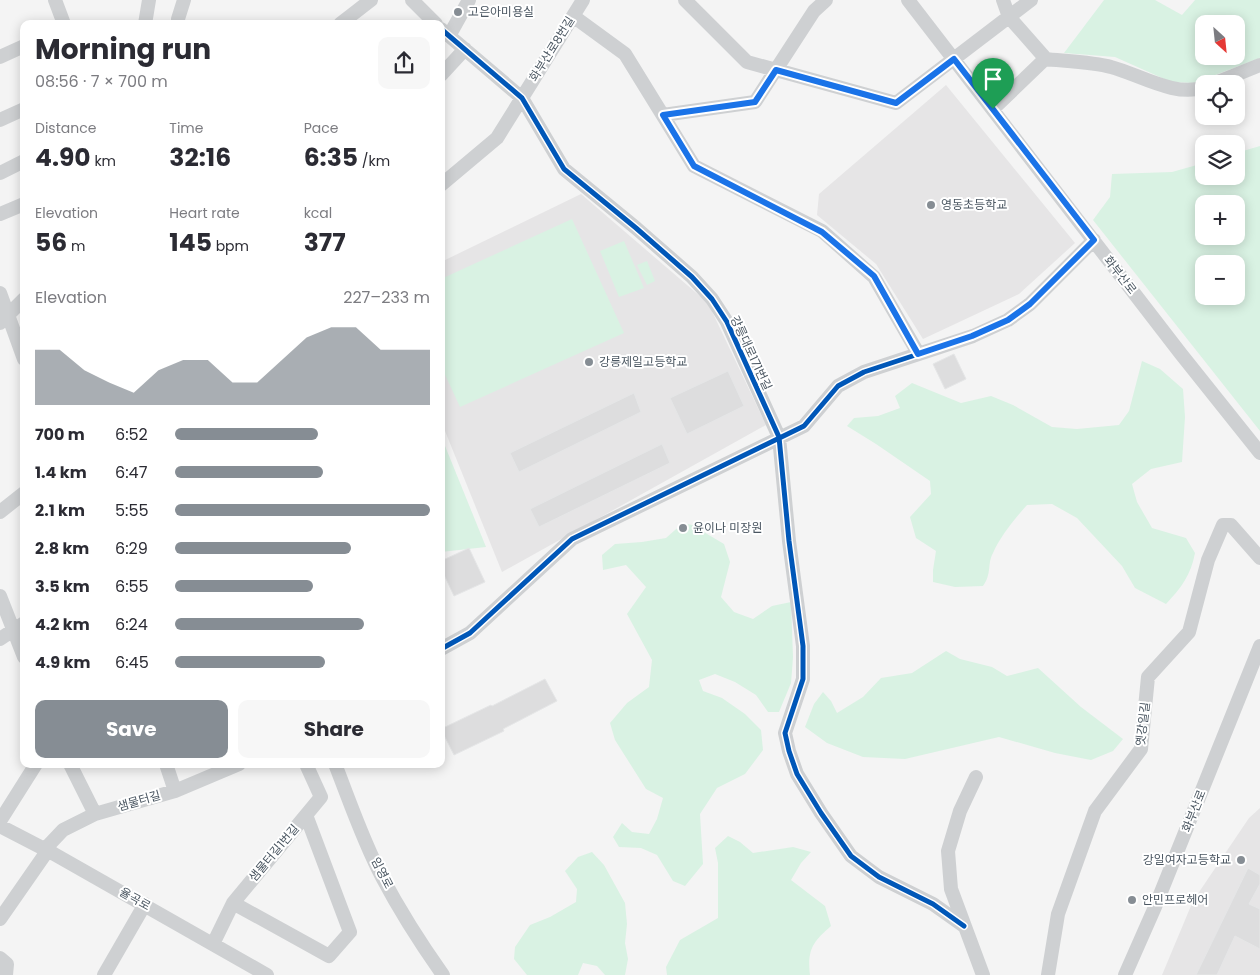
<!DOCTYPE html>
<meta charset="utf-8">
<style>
:root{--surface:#fff;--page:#f7f7f7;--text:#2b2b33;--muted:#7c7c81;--accent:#868d94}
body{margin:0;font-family:Poppins,"Noto Sans KR",sans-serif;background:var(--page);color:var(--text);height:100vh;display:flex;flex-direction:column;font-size:19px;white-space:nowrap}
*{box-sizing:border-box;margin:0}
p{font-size:16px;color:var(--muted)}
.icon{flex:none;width:28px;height:28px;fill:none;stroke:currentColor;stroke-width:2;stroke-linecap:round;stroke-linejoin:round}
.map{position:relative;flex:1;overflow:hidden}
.drawer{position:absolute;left:20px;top:20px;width:425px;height:748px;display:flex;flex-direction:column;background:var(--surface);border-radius:10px;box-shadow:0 2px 12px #0003}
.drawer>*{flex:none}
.needle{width:32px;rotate:153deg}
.buttons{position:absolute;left:1195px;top:15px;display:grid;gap:10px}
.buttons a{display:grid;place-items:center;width:50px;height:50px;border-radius:10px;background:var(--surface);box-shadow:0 2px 12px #0003;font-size:25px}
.pin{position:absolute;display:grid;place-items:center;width:42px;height:42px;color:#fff;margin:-51px -21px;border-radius:50% 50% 50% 0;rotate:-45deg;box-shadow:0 0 5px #0007}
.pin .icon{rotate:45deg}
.round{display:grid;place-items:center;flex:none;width:52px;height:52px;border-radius:10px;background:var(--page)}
.head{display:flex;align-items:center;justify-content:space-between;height:85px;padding:0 15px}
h1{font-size:28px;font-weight:700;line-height:38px}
.metrics{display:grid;grid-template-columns:repeat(3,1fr);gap:8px;height:85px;padding:5px 15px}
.metrics div{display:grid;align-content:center}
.metrics b{font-size:25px;font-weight:700}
.metrics small{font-size:14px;font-weight:400}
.metrics p{font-size:14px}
.chart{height:140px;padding:10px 15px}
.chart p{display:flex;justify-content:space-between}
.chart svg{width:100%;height:90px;margin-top:5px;fill:var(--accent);opacity:.7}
.button{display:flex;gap:10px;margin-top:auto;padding:10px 15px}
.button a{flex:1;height:58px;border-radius:10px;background:var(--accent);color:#fff;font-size:20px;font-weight:700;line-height:58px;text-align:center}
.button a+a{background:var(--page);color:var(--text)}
ul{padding:0 15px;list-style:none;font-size:16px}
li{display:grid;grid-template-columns:80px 60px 1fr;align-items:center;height:38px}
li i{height:12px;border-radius:6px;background:var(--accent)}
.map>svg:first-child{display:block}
.education{fill:#e6e5e6}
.green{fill:#d9f2e3;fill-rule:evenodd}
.building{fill:#ddddde;stroke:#e5e6e7}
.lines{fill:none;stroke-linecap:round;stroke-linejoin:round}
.minor{stroke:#ced0d2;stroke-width:14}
.cycleway-casing{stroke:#fff;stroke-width:8}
.cycleway{stroke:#0057b8;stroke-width:5}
.route-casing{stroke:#fff;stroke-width:10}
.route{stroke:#1a73e8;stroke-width:6}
.poi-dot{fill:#868d94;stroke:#fff;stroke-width:2}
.labels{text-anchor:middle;stroke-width:4;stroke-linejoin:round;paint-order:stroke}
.poi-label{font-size:12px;fill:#4a5661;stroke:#fff;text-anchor:start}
.street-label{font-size:12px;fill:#4a5661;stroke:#fff}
</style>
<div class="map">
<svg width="1260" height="975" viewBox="0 0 1260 975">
<rect width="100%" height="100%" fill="#f4f4f4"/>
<!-- education -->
<path class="education" d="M946 85 1075 243 1019 294 923 339 876 264 817 215 819 194Z
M581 194 708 303 766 425 502 572 441 421V262Z
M1260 808V975H1162L1193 901 1249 818Z"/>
<!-- green -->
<path class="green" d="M1104 0H1155L1182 15 1195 0H1260V58L1194 83 1171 82 1115 57 1064 53ZM1204 24H1236V56H1204Z
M1260 146V431L1093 220 1110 197 1112 174 1172 172 1204 163V176H1236V153ZM1204 204H1236V236H1204ZM1204 264H1236V296H1204Z
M572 219 624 333 460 407 441 366V279Z
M624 241 644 288 619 297 600 251Z
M647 261 655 281 647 285 637 265Z
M1142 361 1160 369 1183 389 1185 417 1182 462 1151 469 1132 484 1137 502 1152 528 1186 538 1195 553C1191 575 1181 588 1166 604L1135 588 1122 566 1077 518 1052 504 1027 505C1016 517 1000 537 993 553 987 564 992 574 983 586L955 587 933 582V570L936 551 916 538 910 517 931 494 930 481 876 444 847 426 854 418 878 416 900 408 895 396 912 383 961 403 991 396 1013 405 1052 427 1077 429 1119 425 1129 411Z
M441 436 486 547 441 552Z
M683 523 692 525 724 544 730 562 721 597 734 612 753 619 772 606 791 602 793 657 792 671 791 683 779 712H768L756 695 735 682 715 674 699 680 703 691 722 698 745 714 761 730 763 750 745 774 717 788 700 814 703 864 685 886 673 881 657 855 641 848 619 847 613 837 622 823 632 832 649 834 657 819 663 798 646 789 615 740 610 723 627 703 649 687 652 660 627 614 646 587 626 565 603 570 602 555 615 544 642 542 666 538Z
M946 651 960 659 992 667 1007 676 1038 668 1081 707 1123 739 1113 751 1091 760 1055 753 999 737 905 759 863 757 827 743 805 727 814 704 823 692 831 701 837 713 863 697 881 678 912 673Z
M728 836 740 842 753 853 793 847 811 852 801 863 791 880 825 906 831 926C813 942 807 949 810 975H667L666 967 680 940 718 918V863L715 848Z
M592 852 604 865 625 903 627 924 625 943 628 959 625 975H605L597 966 583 963 578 975H527L514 959 515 947 530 925 550 917 576 902 577 889 565 871 578 857Z"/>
<!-- building -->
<path class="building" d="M954 354 966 379 945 389 933 364Z
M728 371 744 406 687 434 670 398Z
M634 393 641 412 519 472 510 453Z
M662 444 670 463 539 527 530 509Z
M469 548 485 582 454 596 441 568V561Z
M545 679 557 701 503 729 504 731 454 755 441 729 491 705 492 706Z
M1248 868 1260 875V884L1249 904 1260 909V949L1235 936 1217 975H1196Z"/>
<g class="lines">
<!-- minor -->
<path class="minor" d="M55 0 64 24
M412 0 436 24
M685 0 747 62 896 103 1031 0
M908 0 1181 354 1260 453
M1003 0 1009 17 1046 59
M573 16 625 54 694 166 822 231 874 277 918 353
M145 24 149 0
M179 24 178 19 184 0
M340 24 371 0
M441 29 522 98 564 169 636 228 692 277 712 299 727 322 779 437 789 541 803 646V679L785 733 789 751 797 774 821 813 851 856 879 877 933 904 964 926
M449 36 469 0
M0 57 24 46
M441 75 465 49
M1213 84 1260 65
M993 109 1045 59C1064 61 1094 62 1111 67 1138 74 1176 98 1204 87
M663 115 755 102 814 11 826 0
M0 120 24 109
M0 173 24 161
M441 185 497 138 583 0
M0 214 24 204
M0 293 24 359
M0 323 24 299
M0 512 24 493
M0 596 24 657
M0 639 24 623
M441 649 470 633 572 539 804 426 838 386 864 372 973 336 1008 320 1030 304 1094 240
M70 764 95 814
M166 764 175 791
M335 764C350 802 363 841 382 877 400 911 421 944 443 975
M976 777 960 811 948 851 951 889 983 975
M0 821 36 764
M0 826 54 854 267 975
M45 849 63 830 95 814 175 791 239 764
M233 903 329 956 350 932 306 815
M0 919 48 850
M213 944 233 903 321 797 306 764
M0 958 7 964 6 975
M104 975 145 904
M1048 975 1058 914 1095 811 1141 749 1148 677 1189 632 1208 560 1223 525H1231L1260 558
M1125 975 1155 907 1260 646"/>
<defs>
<path id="cycleway" d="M441 29 522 98 564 169 636 228 692 277 712 299 727 322 779 437 789 541 803 646V679L785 733 789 751 797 774 821 813 851 856 879 877 933 904 964 926
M441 649 470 633 572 539 804 426 838 386 864 372 973 336 1008 320 1030 304 1094 240"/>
</defs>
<!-- cycleway casing -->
<use href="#cycleway" class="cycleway-casing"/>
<!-- cycleway -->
<use href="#cycleway" class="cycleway"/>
</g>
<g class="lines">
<defs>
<path id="route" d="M954 59 1094 240 1030 304 1008 320 972 336 918 354 874 276 822 232 694 166 663 115 755 102 776 70 896 103Z"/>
</defs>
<!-- route casing -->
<use href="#route" class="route-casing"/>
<!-- route -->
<use href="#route" class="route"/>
</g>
<!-- markers -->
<g class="poi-dot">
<circle cx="458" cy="12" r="5"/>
<circle cx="931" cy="205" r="5"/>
<circle cx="589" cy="362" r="5"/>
<circle cx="683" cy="528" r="5"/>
<circle cx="1241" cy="860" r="5"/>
<circle cx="1132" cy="900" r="5"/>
</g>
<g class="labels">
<!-- poi labels -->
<g class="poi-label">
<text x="468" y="16">고은아미용실</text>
<text x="941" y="209">영동초등학교</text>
<text x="599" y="366">강릉제일고등학교</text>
<text x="693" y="532">윤이나 미장원</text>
<text x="1231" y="864" text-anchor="end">강일여자고등학교</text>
<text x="1142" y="904">안민프로헤어</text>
</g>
<!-- street labels -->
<g class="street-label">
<text transform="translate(552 49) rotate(-58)" y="4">화부산로8번길</text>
<text transform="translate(1120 275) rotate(52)" y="4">화부산로</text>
<text transform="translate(751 353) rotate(65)" y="4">강릉대로171번길</text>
<text transform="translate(1143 724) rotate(-83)" y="4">옛강일길</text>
<text transform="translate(139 801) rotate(-16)" y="4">샘물터길</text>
<text transform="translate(1194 811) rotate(-68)" y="4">화부산로</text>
<text transform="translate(274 853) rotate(-50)" y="4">샘물터길1번길</text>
<text transform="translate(382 873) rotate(63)" y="4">임영로</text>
<text transform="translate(135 899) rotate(29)" y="4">율곡로</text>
</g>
</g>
</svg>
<div class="buttons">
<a><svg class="needle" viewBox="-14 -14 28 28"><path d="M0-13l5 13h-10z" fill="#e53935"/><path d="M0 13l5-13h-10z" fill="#7c7c81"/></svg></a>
<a><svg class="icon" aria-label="locate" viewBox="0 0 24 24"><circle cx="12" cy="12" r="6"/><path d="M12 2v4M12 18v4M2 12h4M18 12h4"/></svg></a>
<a><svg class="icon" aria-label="layers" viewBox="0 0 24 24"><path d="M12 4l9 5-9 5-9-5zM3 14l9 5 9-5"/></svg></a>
<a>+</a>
<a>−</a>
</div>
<div class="pin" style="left:993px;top:109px;background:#1e9e55"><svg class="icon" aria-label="arrive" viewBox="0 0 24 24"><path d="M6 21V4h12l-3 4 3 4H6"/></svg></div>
<section class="drawer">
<div class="head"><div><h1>Morning run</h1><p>08:56 · 7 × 700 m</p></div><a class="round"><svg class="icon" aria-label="share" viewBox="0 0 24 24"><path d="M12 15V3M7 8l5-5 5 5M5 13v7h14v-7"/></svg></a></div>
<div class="metrics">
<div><p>Distance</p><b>4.90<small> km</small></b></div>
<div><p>Time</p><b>32:16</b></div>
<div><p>Pace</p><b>6:35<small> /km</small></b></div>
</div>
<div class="metrics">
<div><p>Elevation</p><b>56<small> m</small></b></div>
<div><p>Heart rate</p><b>145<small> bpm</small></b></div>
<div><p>kcal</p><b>377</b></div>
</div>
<div class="chart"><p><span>Elevation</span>227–233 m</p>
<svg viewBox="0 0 160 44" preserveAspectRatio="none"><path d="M0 44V17L10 17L20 27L30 33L40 38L50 27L60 22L70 22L80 33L90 33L100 22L110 11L120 6L130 6L140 17L150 17L160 17V44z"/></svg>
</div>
<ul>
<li><b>700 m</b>6:52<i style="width:56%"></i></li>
<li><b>1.4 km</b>6:47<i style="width:58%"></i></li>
<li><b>2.1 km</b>5:55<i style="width:100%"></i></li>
<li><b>2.8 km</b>6:29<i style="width:69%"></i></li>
<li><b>3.5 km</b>6:55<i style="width:54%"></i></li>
<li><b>4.2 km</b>6:24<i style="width:74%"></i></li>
<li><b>4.9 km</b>6:45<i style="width:59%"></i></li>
</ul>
<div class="button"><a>Save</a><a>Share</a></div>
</section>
</div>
